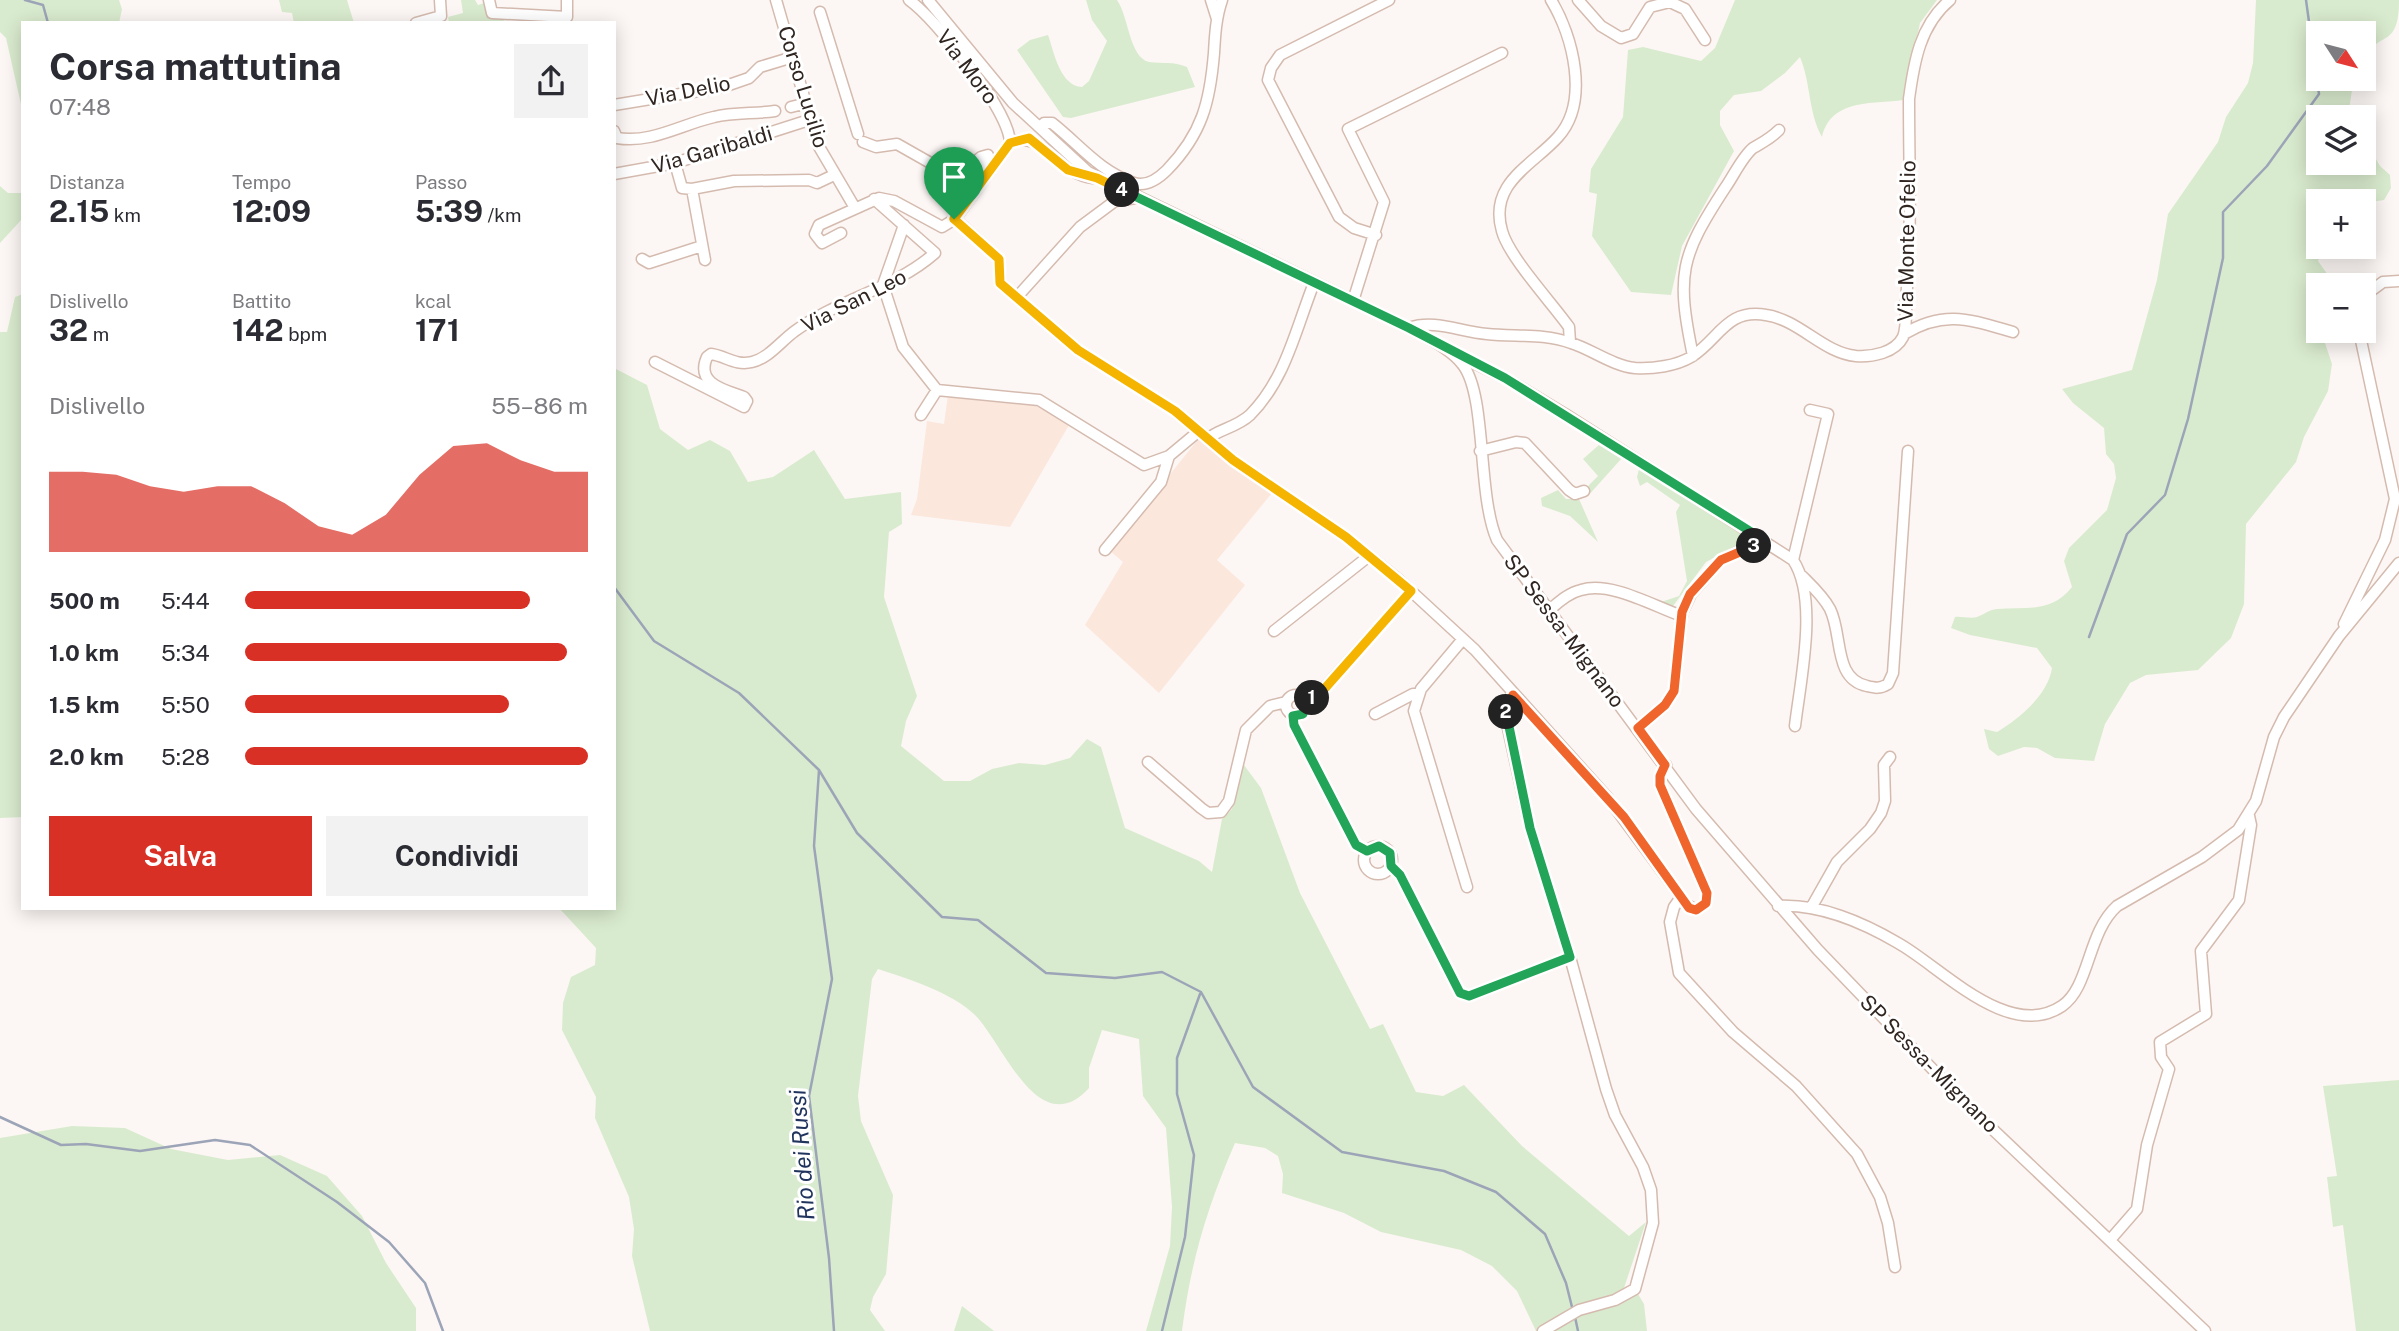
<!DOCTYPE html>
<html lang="it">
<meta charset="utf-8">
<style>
:root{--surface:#fff;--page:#f2f2f3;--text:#2b2b33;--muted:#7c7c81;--accent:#d93025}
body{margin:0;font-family:"Public Sans",sans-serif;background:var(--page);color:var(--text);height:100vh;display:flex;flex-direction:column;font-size:26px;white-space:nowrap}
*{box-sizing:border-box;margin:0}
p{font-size:23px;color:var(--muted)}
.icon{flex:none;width:38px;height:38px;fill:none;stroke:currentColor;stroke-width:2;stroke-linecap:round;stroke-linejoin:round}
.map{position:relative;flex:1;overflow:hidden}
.panel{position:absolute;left:21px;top:21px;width:595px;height:889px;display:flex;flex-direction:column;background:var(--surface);border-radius:0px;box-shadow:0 4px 18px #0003}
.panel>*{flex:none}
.needle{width:46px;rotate:126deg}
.controls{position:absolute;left:2306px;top:21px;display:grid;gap:14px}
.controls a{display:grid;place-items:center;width:70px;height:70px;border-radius:0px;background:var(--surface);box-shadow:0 4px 18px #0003;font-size:35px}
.pin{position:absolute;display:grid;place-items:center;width:60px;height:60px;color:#fff;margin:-72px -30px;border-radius:50% 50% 50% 0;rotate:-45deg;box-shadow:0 0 7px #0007}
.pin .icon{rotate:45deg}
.km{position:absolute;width:35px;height:35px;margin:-18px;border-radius:50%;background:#222;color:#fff;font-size:19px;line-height:35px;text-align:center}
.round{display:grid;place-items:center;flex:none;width:74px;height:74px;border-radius:0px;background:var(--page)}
.head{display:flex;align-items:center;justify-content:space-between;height:119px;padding:0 28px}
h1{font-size:38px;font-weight:700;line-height:52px}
.metrics{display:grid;grid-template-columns:repeat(3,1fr);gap:10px;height:119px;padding:7px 28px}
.metrics div{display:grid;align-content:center}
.metrics b{font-size:30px;font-weight:700}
.metrics small{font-size:19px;font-weight:400}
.metrics p{font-size:19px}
.chart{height:196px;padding:14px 28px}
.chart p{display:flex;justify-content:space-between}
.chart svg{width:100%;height:126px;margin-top:7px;fill:var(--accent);opacity:.7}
.cta{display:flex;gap:14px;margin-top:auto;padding:14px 28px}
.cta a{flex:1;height:80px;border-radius:0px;background:var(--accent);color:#fff;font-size:28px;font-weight:700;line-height:80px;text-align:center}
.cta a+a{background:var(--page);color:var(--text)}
ul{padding:0 28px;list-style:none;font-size:23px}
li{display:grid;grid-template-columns:112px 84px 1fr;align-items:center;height:52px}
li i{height:18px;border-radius:9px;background:var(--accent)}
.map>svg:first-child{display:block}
.built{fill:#fce7dd}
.green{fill:#d9ebce}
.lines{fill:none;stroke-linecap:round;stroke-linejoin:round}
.stream{stroke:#9ca4b8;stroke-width:2.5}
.minor-casing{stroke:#d5bbaf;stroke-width:13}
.minor{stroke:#fff;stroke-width:10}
.split-1-casing{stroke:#fff;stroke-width:14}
.split-2-casing{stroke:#fff;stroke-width:14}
.split-3-casing{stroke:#fff;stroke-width:14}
.split-4-casing{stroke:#fff;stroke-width:14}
.split-5-casing{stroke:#fff;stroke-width:14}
.split-1{stroke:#f5b400;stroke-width:9}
.split-2{stroke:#22a559;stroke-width:9}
.split-3{stroke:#f0652b;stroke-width:9}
.split-4{stroke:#22a559;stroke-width:9}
.split-5{stroke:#f5b400;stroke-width:9}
.labels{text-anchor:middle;stroke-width:6;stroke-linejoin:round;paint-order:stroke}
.street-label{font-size:21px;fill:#302621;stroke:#fff}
.water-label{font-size:23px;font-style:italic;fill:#21345d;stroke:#fff}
</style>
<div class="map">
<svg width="2399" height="1331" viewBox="0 0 2399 1331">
<rect width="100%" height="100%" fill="#fcf7f4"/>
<!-- built -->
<path class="built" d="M948 395 1033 404 1069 425 1010 527 911 515 917 499 927 421 944 424Z
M1200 437 1272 493 1217 560 1245 585 1159 693 1085 625 1123 562 1109 550Z"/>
<!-- green -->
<path class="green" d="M0 0H119L122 9 119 23H23V113L6 38 0 32Z
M279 0H347L354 23H294L292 13 282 12Z
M461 0H475L478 5 487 2 503 15 504 23H449L448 17 463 13Z
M1086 0H1117C1129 17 1129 57 1149 62 1163 64 1173 61 1187 67L1195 87 1071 118 1063 117 1017 50 1030 40 1048 35C1054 52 1060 86 1082 87L1089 81 1107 41 1092 20Z
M1735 0H1937L1920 23 1904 100C1871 104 1831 99 1822 137 1808 112 1811 83 1800 57L1785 73 1761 91 1734 95 1720 111V125L1734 151 1682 246 1671 295 1631 292 1592 236 1597 194 1589 192 1591 169 1623 117 1628 50 1643 47 1701 61 1715 48Z
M2256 0H2399C2399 49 2380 30 2364 58V33H2319V79H2357L2352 90 2348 117H2319V163H2364V139L2380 166 2390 175 2391 188 2384 200 2371 202 2347 193 2335 197 2334 201H2319V247H2323L2318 261 2333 282V285H2319V331H2325L2324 340 2332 364 2328 391 2304 437 2296 462 2246 524 2244 604 2231 638 2198 670 2146 675 2130 683 2105 724 2094 761 2055 758 2037 748 2024 747 1998 756 1989 749 1984 729 1997 732C2019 719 2048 695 2052 668L2037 648 1970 635 1951 628 1955 617C1961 616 1971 619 1977 617 1985 614 1988 610 1997 609 2028 607 2051 613 2072 587L2064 561 2069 548 2107 510 2116 478 2114 464 2106 454 2104 428 2073 403 2062 389 2132 370 2157 280 2168 214 2218 142 2226 117 2248 83 2253 63Z
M0 186 8 193H23V218L0 243Z
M23 294V817L0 818V332H7L15 297Z
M614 368 647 385 660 429 688 450 710 440 730 451 748 482 773 477 814 450 845 499 901 492 902 524 889 532 884 597 917 696 906 721 901 746 944 781H970L992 769 1019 763 1045 765 1070 758 1087 739 1101 747 1125 828 1199 861 1212 872 1222 819 1232 809 1241 761 1261 788 1300 893 1370 1029 1383 1024 1416 1092 1443 1096 1464 1085 1522 1146 1629 1236 1646 1222 1624 1288 1627 1300 1638 1294 1644 1304 1647 1331H1536L1517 1291 1492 1266 1461 1250 1381 1232 1344 1213 1282 1193 1283 1174 1278 1156 1265 1148 1235 1143C1207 1208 1191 1260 1182 1331H1146L1170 1246 1172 1207 1166 1128 1143 1096 1139 1039 1102 1030 1089 1068V1088C1039 1143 1003 1043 975 1015 951 992 909 979 878 969L872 979 858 1096 861 1121 893 1195 886 1274 873 1297 870 1310 885 1331H650L632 1256 634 1229 629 1197 595 1118 596 1097 562 1030 563 1003 571 977 595 965 596 948 559 908H614Z
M1600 444 1622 458 1587 497 1589 485 1598 476 1583 459Z
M1639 469 1747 537V540L1706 562 1673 606 1661 602 1679 596 1687 581 1676 512 1680 505 1647 482 1640 486 1637 477Z
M1558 490 1566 499H1579L1598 542 1570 516 1542 506 1541 498Z
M2399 1080V1331H2356L2343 1225 2333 1227 2327 1177 2337 1176 2323 1086Z
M72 1126 125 1128 171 1149 228 1160 280 1155 327 1176 362 1216 386 1263 416 1308V1331H0V1138Z
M962 1306 994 1331H954Z"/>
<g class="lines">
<!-- stream -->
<path class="stream" d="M25 0 43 5 48 23
M614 587 654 641 739 693 819 770 857 833 942 917 978 920 1046 973 1115 978 1162 972 1201 992 1253 1087 1342 1152 1444 1171 1496 1192 1545 1234 1566 1283 1573 1311
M2089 637 2127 534 2165 495 2188 419 2223 258V212L2267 166 2319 94 2306 0
M819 770 814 846 832 979 809 1096 829 1258 834 1331
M0 1117 61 1145 86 1144 140 1151 215 1140 250 1145 337 1202 389 1242 425 1283 443 1331
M1575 1317 1578 1331
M1162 1331 1185 1237 1194 1155 1177 1094V1058L1200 994"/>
<defs>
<path id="minor" d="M489 0 492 13 567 17V0
M776 0 818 145 855 208
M909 0C936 19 1010 111 1010 143
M928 0 1013 103 1088 172 1409 328C1427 338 1450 348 1463 365 1487 397 1477 494 1497 540L1696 809 1818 950 1966 1104 2205 1331
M1211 0 1217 19
M1551 0C1573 36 1590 102 1558 137 1533 165 1488 183 1502 231 1509 257 1552 303 1569 327L1570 342
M1578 0 1601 26 1621 38 1633 34 1650 7 1670 2 1685 9 1705 40
M820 12 858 134
M416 23 441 16 440 0
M614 105 723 87 749 78 760 67 793 57
M791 107 803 104
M1040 128 1044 123H1052C1079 144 1100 172 1134 183 1147 187 1158 179 1167 170 1202 134 1210 102 1214 53 1215 35 1216 17 1222 0
M614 131 617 138C651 144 682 124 714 117 733 112 755 114 775 111
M863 142 876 147 897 144 934 165
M675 163 682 188 692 189 705 260
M614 174 675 163 809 120
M943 176 949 182 981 157 988 155 987 162 966 190 970 198
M692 189 734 181 809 180 817 183 834 175
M955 219 1010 143C1042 128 1056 174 1093 178
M904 225 883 285 903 347 937 390 1039 400 1144 465 1169 456 1199 431
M841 233 822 243 815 234 819 225 879 198 894 201 942 227 955 219 999 259 1000 283 1078 350 1175 411 1233 460 1346 537 1399 580 1475 650 1607 797 1687 905 1696 910 1706 903 1707 893 1660 785V776L1666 765
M1376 235 1354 228 1339 217 1268 80 1271 68 1280 55 1389 0
M642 259 649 263 702 246
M2364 296 2383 282 2399 281
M1017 297 1080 227 1115 201 1136 198
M1353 301 1384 202 1348 129 1502 53
M1409 328C1435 319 1460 332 1487 334 1515 337 1543 333 1571 343 1591 349 1613 366 1635 368 1653 369 1676 366 1691 357 1719 340 1726 308 1766 315 1800 320 1823 353 1856 356 1872 357 1895 353 1903 337 1907 327 1906 311 1906 300 1912 234 1909 166 1909 99 1914 62 1920 25 1950 0
M1904 334C1945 309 1971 320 2013 332
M1457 355 1505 378 1565 414 1793 560C1819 599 1800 682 1795 726
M1693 356C1676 274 1680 257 1725 188 1733 177 1742 157 1753 148 1763 142 1770 139 1779 130
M655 362 744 407 747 401 744 397C725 390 695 384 707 357L711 354C726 356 735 366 752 362 769 358 781 341 795 331 839 299 894 289 935 253L874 199
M921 415 937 390
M1208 439C1216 430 1236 428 1250 415 1286 379 1296 328 1314 283
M1480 451 1516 442 1525 443 1569 490 1575 494 1584 491
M1105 550 1161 482 1169 456
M1793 560 1828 414 1810 410
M1802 576C1812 586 1823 596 1830 609 1843 635 1833 679 1867 686 1875 688 1880 689 1888 684L1893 673 1908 451
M1548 611C1558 603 1568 593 1581 590 1611 581 1653 606 1682 616
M2344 624 2385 540 2395 499 2359 331
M1274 631 1369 556
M1463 639 1421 689 1414 711 1467 887
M1286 705a10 10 0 1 1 20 0a10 10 0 1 1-20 0Z
M1513 695 1506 719 1530 828 1570 957 1606 1089 1615 1115 1643 1167 1651 1190 1653 1223 1635 1289 1615 1300 1579 1310 1543 1331
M1306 701 1319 694 1411 591
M1375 714 1413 694H1419
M1293 715 1294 725 1356 845 1367 851
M1638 728 1665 705 1674 691 1682 613 1691 594 1721 560 1764 540
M1148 762 1201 808 1208 813 1221 812 1229 801 1246 730 1270 706 1286 702
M1364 860a14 14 0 1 1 28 0a14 14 0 1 1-28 0Z
M1391 866 1400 875 1460 993 1469 996 1570 957
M1681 897 1674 907 1670 922 1679 973 1733 1032 1796 1086 1857 1154 1880 1197 1888 1223 1895 1267
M1778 906C1821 904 1862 922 1898 943 1941 967 2009 1042 2062 1006 2090 987 2087 933 2117 906L2202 857 2238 830 2256 801 2274 737 2284 717 2339 636 2399 563
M1811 908 1837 862 1870 829 1881 813 1885 801 1884 765 1890 757
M2110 1240 2137 1209 2147 1145 2169 1069 2161 1057 2160 1042 2206 1014 2201 951 2239 900 2251 825 2249 816"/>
</defs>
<!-- minor casing -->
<use href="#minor" class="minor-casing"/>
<!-- minor -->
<use href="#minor" class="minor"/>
</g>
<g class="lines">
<defs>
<path id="split-1" d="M954 219 999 259 1000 283 1078 350 1175 411 1233 460 1346 537 1411 591 1319 695 1312 698"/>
<path id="split-2" d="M1312 698 1306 701 1303 714 1293 716 1294 725 1356 845 1367 851 1379 846 1390 853 1391 866 1400 875 1460 993 1469 996 1570 957 1530 828 1506 712"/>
<path id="split-3" d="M1506 712 1513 695 1624 817 1689 908 1696 910 1706 903 1707 893 1660 785V776L1665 765 1638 728 1665 705 1674 691 1682 612 1690 594 1721 560 1754 546"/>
<path id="split-4" d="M1122 190 1409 328 1505 378 1764 540 1754 546"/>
<path id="split-5" d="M954 219 1010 143 1029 138 1068 170 1097 178 1122 190"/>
</defs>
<!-- split-1 casing -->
<use href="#split-1" class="split-1-casing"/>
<!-- split-2 casing -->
<use href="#split-2" class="split-2-casing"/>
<!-- split-3 casing -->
<use href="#split-3" class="split-3-casing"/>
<!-- split-4 casing -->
<use href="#split-4" class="split-4-casing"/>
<!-- split-5 casing -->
<use href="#split-5" class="split-5-casing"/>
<!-- split-1 -->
<use href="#split-1" class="split-1"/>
<!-- split-2 -->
<use href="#split-2" class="split-2"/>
<!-- split-3 -->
<use href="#split-3" class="split-3"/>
<!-- split-4 -->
<use href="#split-4" class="split-4"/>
<!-- split-5 -->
<use href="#split-5" class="split-5"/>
</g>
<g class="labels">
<!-- street labels -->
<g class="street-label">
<text transform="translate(967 67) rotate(53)" y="7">Via Moro</text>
<text transform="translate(803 87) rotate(73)" y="7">Corso Lucilio</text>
<text transform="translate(688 91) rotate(-11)" y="7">Via Delio</text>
<text transform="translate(712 150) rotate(-16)" y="7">Via Garibaldi</text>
<text transform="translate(1907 241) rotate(-89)" y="7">Via Monte Ofelio</text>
<text transform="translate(854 301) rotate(-27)" y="7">Via San Leo</text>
<text transform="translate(1564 631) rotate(53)" y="7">SP Sessa- Mignano</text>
<text transform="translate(1929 1064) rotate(45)" y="7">SP Sessa- Mignano</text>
</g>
<!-- water labels -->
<g class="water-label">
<text transform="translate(802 1155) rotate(-94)" y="8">Rio dei Russi</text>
</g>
</g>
</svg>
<div class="controls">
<a><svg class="needle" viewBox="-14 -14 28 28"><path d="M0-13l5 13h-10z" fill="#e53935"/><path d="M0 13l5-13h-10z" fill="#7c7c81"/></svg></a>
<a><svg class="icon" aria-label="layers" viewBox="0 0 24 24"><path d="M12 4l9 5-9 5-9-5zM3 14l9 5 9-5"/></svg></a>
<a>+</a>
<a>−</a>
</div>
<div class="pin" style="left:954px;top:219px;background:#1e9e55"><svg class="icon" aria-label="arrive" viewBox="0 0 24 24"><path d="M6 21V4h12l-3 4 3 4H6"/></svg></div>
<b class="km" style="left:1312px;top:698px">1</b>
<b class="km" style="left:1506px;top:712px">2</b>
<b class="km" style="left:1754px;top:546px">3</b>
<b class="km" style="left:1122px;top:190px">4</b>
<section class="panel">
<div class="head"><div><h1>Corsa mattutina</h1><p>07:48</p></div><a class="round"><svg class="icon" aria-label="share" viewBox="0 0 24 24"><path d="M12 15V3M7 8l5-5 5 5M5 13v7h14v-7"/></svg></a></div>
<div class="metrics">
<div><p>Distanza</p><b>2.15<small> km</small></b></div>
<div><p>Tempo</p><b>12:09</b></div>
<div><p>Passo</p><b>5:39<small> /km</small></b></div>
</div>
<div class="metrics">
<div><p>Dislivello</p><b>32<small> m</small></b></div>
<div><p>Battito</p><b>142<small> bpm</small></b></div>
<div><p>kcal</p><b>171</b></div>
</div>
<div class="chart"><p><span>Dislivello</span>55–86 m</p>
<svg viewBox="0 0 160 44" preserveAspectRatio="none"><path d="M0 44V16L10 16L20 17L30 21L40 23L50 21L60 21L70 27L80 35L90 38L100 31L110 17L120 7L130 6L140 12L150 16L160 16V44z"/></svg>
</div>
<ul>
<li><b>500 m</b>5:44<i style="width:83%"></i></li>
<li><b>1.0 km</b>5:34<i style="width:94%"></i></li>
<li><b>1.5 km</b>5:50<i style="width:77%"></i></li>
<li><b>2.0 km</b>5:28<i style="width:100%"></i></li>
</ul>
<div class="cta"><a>Salva</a><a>Condividi</a></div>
</section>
</div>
